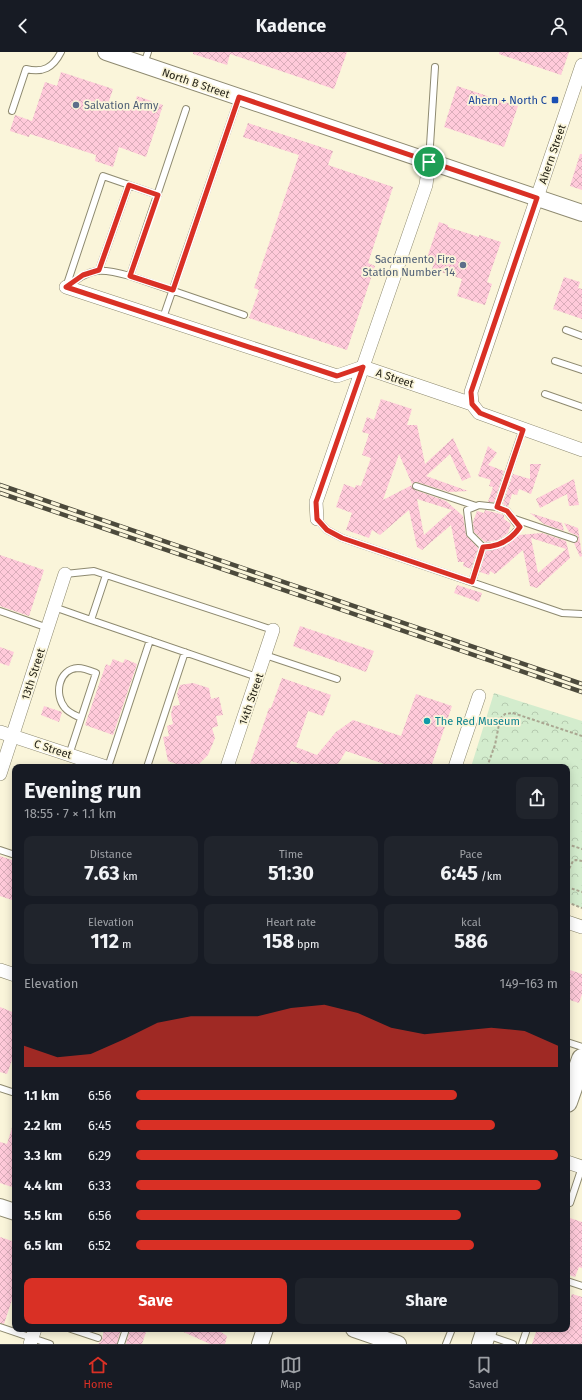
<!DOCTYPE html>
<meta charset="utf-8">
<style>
:root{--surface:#171b24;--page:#20242c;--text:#f1f3f6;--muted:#9ea1a6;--line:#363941;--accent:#d93025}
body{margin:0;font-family:"Fira Sans",sans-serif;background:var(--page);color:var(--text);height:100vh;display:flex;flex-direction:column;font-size:15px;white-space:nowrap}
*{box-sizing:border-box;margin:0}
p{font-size:13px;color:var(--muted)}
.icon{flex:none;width:22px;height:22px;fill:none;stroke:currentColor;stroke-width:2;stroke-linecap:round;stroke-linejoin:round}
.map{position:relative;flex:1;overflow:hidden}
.drawer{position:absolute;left:12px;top:712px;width:558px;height:568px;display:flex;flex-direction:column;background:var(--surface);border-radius:8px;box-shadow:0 2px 10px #0003}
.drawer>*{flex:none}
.pin{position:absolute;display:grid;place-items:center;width:34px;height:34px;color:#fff;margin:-17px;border:2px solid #fff;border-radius:50%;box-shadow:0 1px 4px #0007}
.round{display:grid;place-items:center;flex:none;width:42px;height:42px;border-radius:8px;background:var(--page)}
.headline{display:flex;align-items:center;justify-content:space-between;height:68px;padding:0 12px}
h1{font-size:22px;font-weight:700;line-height:30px}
.figures{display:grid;grid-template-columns:repeat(3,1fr);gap:6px;height:68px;padding:4px 12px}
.figures div{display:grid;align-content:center;border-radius:8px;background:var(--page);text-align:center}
.figures b{font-size:20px;font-weight:700}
.figures small{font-size:11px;font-weight:400}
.figures p{font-size:11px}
.chart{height:112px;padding:8px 12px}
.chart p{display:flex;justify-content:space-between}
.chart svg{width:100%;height:72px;margin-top:4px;fill:var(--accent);opacity:.7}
.primary-button{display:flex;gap:8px;margin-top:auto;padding:8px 12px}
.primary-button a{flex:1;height:46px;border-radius:8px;background:var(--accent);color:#fff;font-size:16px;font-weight:700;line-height:46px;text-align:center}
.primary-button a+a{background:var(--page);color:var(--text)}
ul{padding:0 12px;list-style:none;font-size:13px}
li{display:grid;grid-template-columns:64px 48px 1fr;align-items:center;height:30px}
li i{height:10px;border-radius:5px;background:var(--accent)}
header{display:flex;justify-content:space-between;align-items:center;height:52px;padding:0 12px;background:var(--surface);font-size:18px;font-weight:700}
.menu{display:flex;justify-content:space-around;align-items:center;height:56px;border-top:1px solid var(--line);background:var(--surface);font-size:11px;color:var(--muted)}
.menu a{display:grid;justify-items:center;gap:2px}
.menu .on{color:var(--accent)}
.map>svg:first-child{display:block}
.forest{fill:url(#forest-crowns)}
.building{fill:url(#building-cross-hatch);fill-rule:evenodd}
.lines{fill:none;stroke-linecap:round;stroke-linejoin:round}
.service-casing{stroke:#8e8a70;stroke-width:8}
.minor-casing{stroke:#8e8a70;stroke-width:14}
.tertiary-casing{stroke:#8e8a70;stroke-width:18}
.primary-casing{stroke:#8e8a70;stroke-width:22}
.path{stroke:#aaa691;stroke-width:2;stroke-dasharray:3 2;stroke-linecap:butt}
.service{stroke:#fff;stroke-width:6}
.minor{stroke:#fff;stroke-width:13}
.tertiary{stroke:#fff;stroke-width:16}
.primary{stroke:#fff;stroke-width:20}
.rail-casing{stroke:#4c4a3c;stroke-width:4.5}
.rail{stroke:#faf5da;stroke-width:3;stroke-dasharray:9;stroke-linecap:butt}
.route-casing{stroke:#fff;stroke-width:8}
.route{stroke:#d93025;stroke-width:5}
.transit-dot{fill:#1a4fb4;stroke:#faf5da;stroke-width:1.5}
.service-dot{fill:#5c6f8a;stroke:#faf5da;stroke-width:1.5}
.culture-dot{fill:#0f9aa8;stroke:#faf5da;stroke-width:1.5}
.labels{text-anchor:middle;stroke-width:3.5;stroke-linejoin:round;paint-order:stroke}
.street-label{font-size:11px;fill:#262419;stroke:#faf5da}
.transit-label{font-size:11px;fill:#164399;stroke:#faf5da;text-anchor:end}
.service-label{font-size:11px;fill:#4e5e75;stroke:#faf5da;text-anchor:start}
.culture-label{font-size:11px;fill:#0d838f;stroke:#faf5da;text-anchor:start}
</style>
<header><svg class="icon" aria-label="back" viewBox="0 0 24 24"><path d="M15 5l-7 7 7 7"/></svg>Kadence<svg class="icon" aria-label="person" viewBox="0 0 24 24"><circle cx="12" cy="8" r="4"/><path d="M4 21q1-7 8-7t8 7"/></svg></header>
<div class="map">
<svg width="582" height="1292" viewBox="0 0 582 1292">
<defs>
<pattern id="forest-crowns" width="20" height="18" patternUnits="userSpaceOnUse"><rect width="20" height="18" fill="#d3eccd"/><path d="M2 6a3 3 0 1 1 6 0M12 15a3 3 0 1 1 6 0" fill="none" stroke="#b5caaf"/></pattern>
<pattern id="building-cross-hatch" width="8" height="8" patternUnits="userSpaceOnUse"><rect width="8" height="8" fill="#ffcada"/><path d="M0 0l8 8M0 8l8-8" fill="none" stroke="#daadba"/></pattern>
</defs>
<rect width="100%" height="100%" fill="#faf5da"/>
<!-- forest -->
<path class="forest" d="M494 641 582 669V856L567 850V715H471Z"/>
<!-- building -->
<path class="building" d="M193 0H347L334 37 230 2 227 13 193 2Z
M499 0H569L561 23 499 2Z
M61 20 113 37 109 49 133 57 137 44 163 53 146 105 119 95 113 115 95 109 96 103 30 82 29 85 10 79 15 63 32 69 45 30 57 34Z
M457 34 518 54 504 95 444 75Z
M248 71 333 99 328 113 393 135 368 211 375 214 347 298 249 266 259 238 254 236 299 103 243 85Z
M580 102H582V138L570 134Z
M439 170 448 173V175L479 185V183L501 190 487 230 492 232 485 253 457 244 462 227 432 217 435 209 427 206Z
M564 225 580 230 578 236 582 237V267L553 257Z
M381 347 412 357 407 373H417L425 412 453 386 471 425 462 429 450 402 426 424 468 439 449 440 417 430 412 432 399 402 383 448 412 433 415 438 446 449 463 464 466 483 478 496 471 517 463 514 464 510H458L451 473 422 498 417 495 409 458 380 483 372 478 369 486 346 478 352 461 336 455 344 432 355 436 356 433 361 434 371 406 362 403 369 382 362 380 367 365 374 368ZM417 447 452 458 424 483Z
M488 394 497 401 488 413 504 419 494 450H488L493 435 489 434 491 428 478 424Z
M530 412H541L531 442 519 437 517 443 512 442 508 455 503 452 513 422 530 427Z
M574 427 579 453 569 454 567 442 540 456 536 447Z
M485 458 504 463V467L511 472 508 481 498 488 485 490 474 480 473 470 477 459 484 461Z
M530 461 562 471 564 479 544 472Z
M564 471 578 476 582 504 580 505 574 491 578 489V484L569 480Z
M542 481 566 489 570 506 537 536 530 534 523 498 495 522 490 519 489 523 480 520 486 499 506 494 519 483ZM531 486 566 497 538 521Z
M0 503 44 518 29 564 0 554Z
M457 533 482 541 479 550 454 541Z
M300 574 374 599 366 620 293 594Z
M0 595 14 600 9 614 0 611Z
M113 607 123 611 125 607 137 612 113 683 85 673 106 612 110 614Z
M282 626 331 643 323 664 308 659 296 695 317 703 336 680 353 668 401 684 416 642 452 654 431 715H393L346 699 336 715H310L291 709 289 715H249L269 656H271Z
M193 631 209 636 211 647 219 645 223 663 216 664 218 674 212 676 215 686 208 703 196 715H185L168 709 163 685 169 684 167 674 173 672 171 662 173 654 180 653 177 642 180 633Z
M44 654 62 660 59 670 41 663Z
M0 804 15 809V849L0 844Z
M567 917 582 922V942L579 951 567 947Z
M0 955 15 961V1000L7 1022 0 1020Z
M13 1072 15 1073V1136L0 1131V1090L7 1092Z
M570 1166 582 1170V1216L579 1215 575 1225 567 1222V1170L569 1171Z
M0 1185 15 1190V1249L12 1248 4 1272 0 1271Z
M572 1242 582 1245V1292H532L537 1277H567V1258Z
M104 1277H121L117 1292H98L102 1288Z
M130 1277H147L142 1292H126Z
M177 1277H216L227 1284 225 1292H210Z"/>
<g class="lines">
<defs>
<path id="service" d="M144 12 148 0
M186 57 130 224 244 263
M12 59 26 17C43 21 53 16 61 0
M429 109 435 15
M99 218 129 133
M66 235 103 124 158 143
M67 235C91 215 101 216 130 224
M163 266 239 45
M566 278 582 284
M555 309 582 318
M545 342 582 355
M416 434 476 454
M497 455 507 459 519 475C511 488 499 495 483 495L470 482 467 458 479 453 497 455 523 377
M317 467 327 478 342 486 562 561 582 562
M515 467 574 487
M65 522 94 519 273 578
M106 523 91 568 257 625
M472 530 483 495
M54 555 91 568
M0 559 48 576
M265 603 337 627
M69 703 96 621C91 619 84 616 78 616 58 617 54 643 65 656 69 661 75 663 81 666
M108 715 150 588
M147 715 185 600
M0 798 15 803
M567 990 582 995
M0 1036 15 1041
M570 1151 582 1115
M567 1229 582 1234
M0 1275 50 1292
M71 1277 98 1286
M487 1283 513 1292
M121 1292 126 1277
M446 1292 452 1277
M522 1292 527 1277"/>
<path id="minor" d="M66 235 337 324 363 315 472 352 479 361 582 398
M472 352 471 340 582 13
M317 467 316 450 426 133 429 110
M0 680 106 715
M227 715 273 578
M455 715 479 644
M0 722 65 522
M567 870 582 875
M0 918 15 923
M567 1110 582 1115
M30 1292 35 1277"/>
<path id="tertiary" d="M106 0 582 161
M0 1155 15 1160
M354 1277 398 1292
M260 1292 265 1277"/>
<path id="primary" d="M567 1050 582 1007
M482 1292 487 1277"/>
</defs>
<!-- service casing -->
<use href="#service" class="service-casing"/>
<!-- minor casing -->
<use href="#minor" class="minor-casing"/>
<!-- tertiary casing -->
<use href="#tertiary" class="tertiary-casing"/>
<!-- primary casing -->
<use href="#primary" class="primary-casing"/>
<!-- path -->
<path class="path" d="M487 715 495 693 500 667 505 662 513 661 582 684
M567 792 582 797
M567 821 573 809 576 808 582 809
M567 835 582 840
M567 850 582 856"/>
<!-- service -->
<use href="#service" class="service"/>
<!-- minor -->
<use href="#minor" class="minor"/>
<!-- tertiary -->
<use href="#tertiary" class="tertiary"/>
<!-- primary -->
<use href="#primary" class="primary"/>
<defs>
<path id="rail" d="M0 433 582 632
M0 441 582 640"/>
</defs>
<!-- rail casing -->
<use href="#rail" class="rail-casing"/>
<!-- rail -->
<use href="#rail" class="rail"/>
</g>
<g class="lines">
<defs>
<path id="route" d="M239 45 537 146 471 340 472 352 480 361 523 378 497 455 507 459 520 475C511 488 499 495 483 495L472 530 342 486 327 478 317 467 316 450 363 315 337 324 66 235 83 223 99 218 129 133 158 143 130 224 173 238Z"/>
</defs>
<!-- route casing -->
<use href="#route" class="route-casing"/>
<!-- route -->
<use href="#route" class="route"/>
</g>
<!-- markers -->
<rect class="transit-dot" x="551" y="44" width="8" height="8" rx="2"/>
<g class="service-dot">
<circle cx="76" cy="53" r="4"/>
<circle cx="463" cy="213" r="4"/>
</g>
<circle class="culture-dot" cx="427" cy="669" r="4"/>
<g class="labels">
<!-- street labels -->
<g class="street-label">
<text transform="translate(196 31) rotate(19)" y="4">North B Street</text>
<text transform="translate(552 102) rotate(-71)" y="4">Ahern Street</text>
<text transform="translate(395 326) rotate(18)" y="4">A Street</text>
<text transform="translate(33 622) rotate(-72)" y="4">13th Street</text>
<text transform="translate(251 647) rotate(-71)" y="4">14th Street</text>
<text transform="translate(53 697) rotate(18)" y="4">C Street</text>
</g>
<!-- transit labels -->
<g class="transit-label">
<text x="547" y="52">Ahern + North C</text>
</g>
<!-- service labels -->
<g class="service-label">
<text x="84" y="57">Salvation Army</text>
<text x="455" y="211" text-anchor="end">Sacramento Fire<tspan x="455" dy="13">Station Number 14</tspan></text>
</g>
<!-- culture labels -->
<g class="culture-label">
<text x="435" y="673">The Red Museum</text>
</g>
</g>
</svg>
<div class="pin" style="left:429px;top:110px;background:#1e9e55"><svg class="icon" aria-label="arrive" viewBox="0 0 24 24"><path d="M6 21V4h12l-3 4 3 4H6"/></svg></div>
<section class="drawer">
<div class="headline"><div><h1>Evening run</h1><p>18:55 · 7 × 1.1 km</p></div><a class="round"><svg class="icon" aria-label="share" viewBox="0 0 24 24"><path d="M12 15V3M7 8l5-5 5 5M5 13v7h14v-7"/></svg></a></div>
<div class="figures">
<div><p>Distance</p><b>7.63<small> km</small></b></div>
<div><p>Time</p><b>51:30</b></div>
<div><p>Pace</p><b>6:45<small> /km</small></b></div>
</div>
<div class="figures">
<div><p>Elevation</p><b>112<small> m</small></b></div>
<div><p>Heart rate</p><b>158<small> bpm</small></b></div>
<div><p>kcal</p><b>586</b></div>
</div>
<div class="chart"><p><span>Elevation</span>149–163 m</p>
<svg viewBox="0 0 160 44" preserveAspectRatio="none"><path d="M0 44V31L10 38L20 36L30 27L40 17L50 13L60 13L70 13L80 8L90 6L100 11L110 20L120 24L130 22L140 20L150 22L160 31V44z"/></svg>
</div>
<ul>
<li><b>1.1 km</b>6:56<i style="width:76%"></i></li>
<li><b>2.2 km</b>6:45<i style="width:85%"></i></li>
<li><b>3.3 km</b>6:29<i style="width:100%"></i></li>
<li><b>4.4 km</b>6:33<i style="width:96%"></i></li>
<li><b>5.5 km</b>6:56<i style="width:77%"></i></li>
<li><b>6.5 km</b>6:52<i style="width:80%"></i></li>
</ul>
<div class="primary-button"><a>Save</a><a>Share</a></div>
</section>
</div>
<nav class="menu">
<a class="on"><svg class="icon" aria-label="home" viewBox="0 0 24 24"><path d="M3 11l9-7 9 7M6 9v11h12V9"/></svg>Home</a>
<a><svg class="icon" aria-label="map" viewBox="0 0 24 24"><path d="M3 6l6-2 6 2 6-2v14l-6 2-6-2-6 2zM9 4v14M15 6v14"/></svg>Map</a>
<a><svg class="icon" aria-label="saved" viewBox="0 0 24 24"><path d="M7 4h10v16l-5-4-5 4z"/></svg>Saved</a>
</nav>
